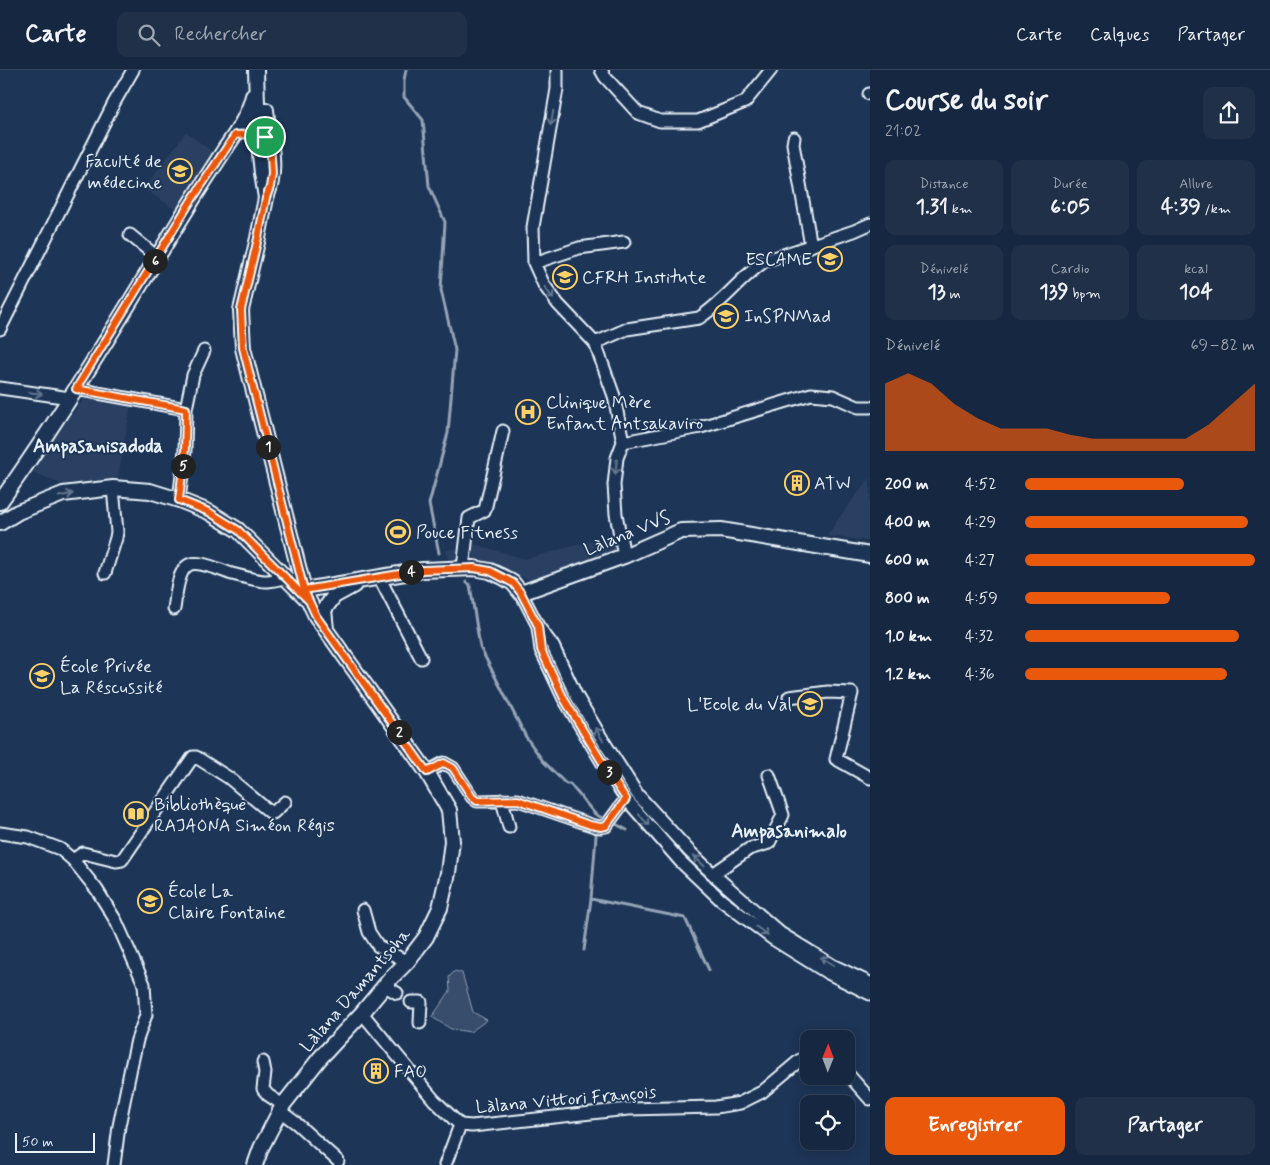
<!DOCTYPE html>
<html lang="fr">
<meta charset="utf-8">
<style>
:root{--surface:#162841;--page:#1f3048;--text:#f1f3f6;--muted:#9ea6b1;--line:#35445a;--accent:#ea580c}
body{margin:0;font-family:Mynerve,sans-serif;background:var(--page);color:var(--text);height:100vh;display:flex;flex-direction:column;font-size:19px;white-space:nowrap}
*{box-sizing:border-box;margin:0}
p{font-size:16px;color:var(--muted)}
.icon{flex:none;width:28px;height:28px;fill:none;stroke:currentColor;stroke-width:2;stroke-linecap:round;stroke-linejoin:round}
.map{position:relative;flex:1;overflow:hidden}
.panel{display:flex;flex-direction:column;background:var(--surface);width:400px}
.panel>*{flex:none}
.needle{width:32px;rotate:1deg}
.tools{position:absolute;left:800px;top:960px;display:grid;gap:10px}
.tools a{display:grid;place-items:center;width:55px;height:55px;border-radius:10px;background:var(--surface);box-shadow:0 2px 12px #0003,0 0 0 1px var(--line);font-size:25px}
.scale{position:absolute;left:15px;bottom:12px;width:80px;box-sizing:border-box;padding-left:5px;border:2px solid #e8f1f8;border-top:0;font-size:14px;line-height:18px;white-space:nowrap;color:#e8f1f8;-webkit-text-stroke:4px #1d3557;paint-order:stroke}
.pin{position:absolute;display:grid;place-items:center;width:42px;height:42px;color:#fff;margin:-21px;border:2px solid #fff;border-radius:50%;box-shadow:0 1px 5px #0007}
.km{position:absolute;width:25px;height:25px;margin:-12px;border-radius:50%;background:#222;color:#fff;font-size:14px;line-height:25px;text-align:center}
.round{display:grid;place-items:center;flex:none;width:52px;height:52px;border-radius:10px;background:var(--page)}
.summary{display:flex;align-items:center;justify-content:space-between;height:85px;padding:0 15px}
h1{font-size:28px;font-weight:700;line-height:38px}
.figures{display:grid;grid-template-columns:repeat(3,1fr);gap:8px;height:85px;padding:5px 15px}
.figures div{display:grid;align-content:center;border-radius:10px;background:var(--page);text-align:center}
.figures b{font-size:21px;font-weight:700}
.figures small{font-size:14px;font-weight:400}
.figures p{font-size:14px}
.chart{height:140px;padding:10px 15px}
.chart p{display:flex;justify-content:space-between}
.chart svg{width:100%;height:90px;margin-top:5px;fill:var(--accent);opacity:.7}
.button{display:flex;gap:10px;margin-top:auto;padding:10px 15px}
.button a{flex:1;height:58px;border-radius:10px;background:var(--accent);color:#fff;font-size:20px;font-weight:700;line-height:58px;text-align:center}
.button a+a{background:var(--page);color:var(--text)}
ul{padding:0 15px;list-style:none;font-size:16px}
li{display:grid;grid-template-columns:80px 60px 1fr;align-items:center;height:38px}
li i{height:12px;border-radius:6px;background:var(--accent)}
header{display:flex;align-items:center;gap:30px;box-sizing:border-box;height:70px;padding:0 25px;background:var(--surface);border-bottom:1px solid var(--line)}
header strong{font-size:24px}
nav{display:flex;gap:28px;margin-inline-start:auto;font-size:18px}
.search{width:350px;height:45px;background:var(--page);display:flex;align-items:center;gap:12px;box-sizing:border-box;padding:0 18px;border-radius:10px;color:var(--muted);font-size:19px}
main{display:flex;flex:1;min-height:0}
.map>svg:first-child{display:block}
.built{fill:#2a4162}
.green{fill:#374d6c;stroke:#909fb2}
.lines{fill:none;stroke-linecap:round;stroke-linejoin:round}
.stream{stroke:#95a4b5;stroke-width:3}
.minor-casing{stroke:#e8f1f8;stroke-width:15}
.major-casing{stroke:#e8f1f8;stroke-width:18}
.minor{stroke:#1d3557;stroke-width:11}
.major{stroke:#1d3557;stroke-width:14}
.oneway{stroke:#64778f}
.route-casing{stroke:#fff;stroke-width:10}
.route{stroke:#ea580c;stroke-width:6}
.labels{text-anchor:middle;stroke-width:4;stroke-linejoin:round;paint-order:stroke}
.poi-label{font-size:18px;fill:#e8f1f8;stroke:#1d3557;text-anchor:start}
.street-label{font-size:18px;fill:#e8f1f8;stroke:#1d3557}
.neighbourhood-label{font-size:19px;font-weight:bold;fill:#e8f1f8;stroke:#1d3557}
</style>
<header>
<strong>Carte</strong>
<div class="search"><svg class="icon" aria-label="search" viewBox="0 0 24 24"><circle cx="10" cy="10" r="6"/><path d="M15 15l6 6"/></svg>Rechercher</div>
<nav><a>Carte</a><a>Calques</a><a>Partager</a></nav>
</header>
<main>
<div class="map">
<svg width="870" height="1095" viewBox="0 0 870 1095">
<rect width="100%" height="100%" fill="#1d3557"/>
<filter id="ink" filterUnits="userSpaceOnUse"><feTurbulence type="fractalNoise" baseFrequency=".02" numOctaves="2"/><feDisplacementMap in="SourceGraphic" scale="10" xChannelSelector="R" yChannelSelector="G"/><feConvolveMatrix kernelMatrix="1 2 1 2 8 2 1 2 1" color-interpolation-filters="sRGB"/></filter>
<g filter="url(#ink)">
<!-- built -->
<path class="built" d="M186 62 215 84 178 141 144 119Z
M84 329 131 335 118 408 66 416 28 400Z
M870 408V471L827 466 842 444Z
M618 464 622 480 533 511 475 490H448L446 480 478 475 525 489Z"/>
<!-- green -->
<path class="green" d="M455 901 462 903 473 942 487 950 470 962 451 959 432 947 450 921 449 907Z"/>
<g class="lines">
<!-- stream -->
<path class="stream" d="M406 0 404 10V27L423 50 429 116 445 152 441 220 455 280 448 363 429 434 439 483
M466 512 470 515 480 577 526 667 543 691 566 714H570L595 744 606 750
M612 752 627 760
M591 829 685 848 709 900
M584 880 591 829 596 766V759"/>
<defs>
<path id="minor" d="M557 0V19L533 157 534 193 544 215 558 234 595 273 614 326 623 372 617 388 614 415 616 444 624 486
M601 0 605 7 638 43 660 51H698L745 32 771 0
M869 24H870
M794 68 793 74 811 176
M130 165 157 187
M534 193 579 178 624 172
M0 259 114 33 133 0
M595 273 627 259 699 248C724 232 741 207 765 191L854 161 870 154
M0 318 70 328
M76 319 186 339
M623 372 701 357 811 324 833 326 858 337H870
M179 430 185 380 186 339 193 305 204 281
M463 498 469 448 485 440 503 361
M105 503 116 468 117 462 113 418
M379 507 421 588
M521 523 538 556 553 576 576 625 604 672 638 725 690 782 713 804 780 863 832 895 870 913
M174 539C176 528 177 503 187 496 197 488 221 501 232 504 240 506 257 511 266 511 272 511 279 509 285 508
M538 558 541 580 564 629 608 702 627 730 680 791 721 830 773 869 826 902 870 924
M789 627 828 622 852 623 836 689 870 708
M427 702 444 693 453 698 472 727 477 731 518 730 594 756 601 757 606 756 626 729
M502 730 509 757
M0 763 28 767 60 779 73 790 97 820 116 851 144 914 146 945 137 970 131 997 119 1056 114 1095
M73 790 83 783 116 791 122 790 193 687H196L229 708 271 743H273L285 732
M713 804 749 779 769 773 783 745 769 705
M363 840 369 862 378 876 407 892
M385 916 397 923
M411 932H421L420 953
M362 943 434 1030 460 1055 472 1056 628 1039 716 1037 740 1033 762 1022 800 990 809 985
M263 992 265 1002 263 1019 268 1025 283 1035
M846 1002 870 1029
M280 1041 296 1053 338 1091
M445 1095 460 1055"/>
<path id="major" d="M266 40C269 67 278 99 267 125
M0 432C68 337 127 236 188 137 200 117 213 98 225 79 237 62 248 46 253 26
M0 453 18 442 63 424 113 418 150 421 179 430 209 442 238 460 306 528
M304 520 423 500 474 498 490 501 503 507 513 513 521 523 624 486 681 461 721 460 870 485
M326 559 324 540 334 526 354 515
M255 1095 261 1078 283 1035 320 988 362 943 391 908 407 892 426 867 440 838 448 803 452 771 449 740 427 702 316 546 304 520 243 278 241 240 258 168 266 128 262 103 258 66 256 0"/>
</defs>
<!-- minor casing -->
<use href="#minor" class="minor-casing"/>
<!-- major casing -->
<use href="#major" class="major-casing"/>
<!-- minor -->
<use href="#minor" class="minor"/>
<!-- major -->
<use href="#major" class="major"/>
</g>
<!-- one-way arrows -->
<defs><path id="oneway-shaft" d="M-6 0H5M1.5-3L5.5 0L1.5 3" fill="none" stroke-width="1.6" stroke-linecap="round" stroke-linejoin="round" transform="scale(1.25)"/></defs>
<g class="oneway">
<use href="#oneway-shaft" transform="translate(552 48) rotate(100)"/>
<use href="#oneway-shaft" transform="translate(549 223) rotate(54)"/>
<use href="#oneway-shaft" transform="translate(35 323) rotate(8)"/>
<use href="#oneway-shaft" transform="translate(616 397) rotate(96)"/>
<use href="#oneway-shaft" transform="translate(66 425) rotate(-12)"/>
<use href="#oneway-shaft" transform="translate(599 664) rotate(-121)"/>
<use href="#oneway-shaft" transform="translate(644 750) rotate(48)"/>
<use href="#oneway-shaft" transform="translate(699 791) rotate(-136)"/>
<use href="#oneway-shaft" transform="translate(762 861) rotate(37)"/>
<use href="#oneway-shaft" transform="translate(827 891) rotate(-149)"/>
</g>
</g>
<g class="lines" filter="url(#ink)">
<defs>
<path id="route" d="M265 67 270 70 272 104 270 117 266 128 258 168 241 240 243 278 304 520 316 546 427 702 444 693 453 698 472 727 477 731 518 730 590 755 601 757 606 756 626 729 608 702 564 629 541 580 538 556 521 523 513 513 490 501 474 498 423 500 304 520 308 530 238 460 209 442 179 430 185 380 186 339 76 319 189 134 235 65 251 64 265 67"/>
</defs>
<!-- route casing -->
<use href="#route" class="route-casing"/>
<!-- route -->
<use href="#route" class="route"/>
</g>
<!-- icons -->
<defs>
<symbol id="university-ring" viewBox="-11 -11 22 22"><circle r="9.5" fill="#1d3557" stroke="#ffd166" stroke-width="1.5"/><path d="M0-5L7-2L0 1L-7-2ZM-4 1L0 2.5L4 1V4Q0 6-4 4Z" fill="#ffd166"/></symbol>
<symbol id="hospital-ring" viewBox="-11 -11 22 22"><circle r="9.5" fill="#1d3557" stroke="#ffd166" stroke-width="1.5"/><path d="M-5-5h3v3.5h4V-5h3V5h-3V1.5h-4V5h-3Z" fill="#ffd166"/></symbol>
<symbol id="building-ring" viewBox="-11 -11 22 22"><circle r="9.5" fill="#1d3557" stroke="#ffd166" stroke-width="1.5"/><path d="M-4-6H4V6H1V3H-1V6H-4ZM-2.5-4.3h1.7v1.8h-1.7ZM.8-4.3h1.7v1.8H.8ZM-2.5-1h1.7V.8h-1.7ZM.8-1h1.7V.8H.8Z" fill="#ffd166"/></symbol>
<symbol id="stadium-ring" viewBox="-11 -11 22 22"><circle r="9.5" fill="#1d3557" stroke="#ffd166" stroke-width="1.5"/><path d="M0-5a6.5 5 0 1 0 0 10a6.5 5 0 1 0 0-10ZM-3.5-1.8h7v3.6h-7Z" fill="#ffd166"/></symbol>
<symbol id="school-ring" viewBox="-11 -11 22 22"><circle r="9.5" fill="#1d3557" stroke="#ffd166" stroke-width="1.5"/><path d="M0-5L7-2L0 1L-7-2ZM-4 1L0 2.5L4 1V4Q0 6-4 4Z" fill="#ffd166"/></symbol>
<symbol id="library-ring" viewBox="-11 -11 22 22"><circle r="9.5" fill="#1d3557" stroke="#ffd166" stroke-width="1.5"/><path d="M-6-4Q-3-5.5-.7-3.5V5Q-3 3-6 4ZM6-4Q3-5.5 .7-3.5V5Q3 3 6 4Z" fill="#ffd166"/></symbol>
</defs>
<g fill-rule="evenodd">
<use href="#university-ring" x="166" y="87" width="28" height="28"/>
<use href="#university-ring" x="816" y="175" width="28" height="28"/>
<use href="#university-ring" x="551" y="193" width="28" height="28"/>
<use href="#university-ring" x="712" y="232" width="28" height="28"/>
<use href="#hospital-ring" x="514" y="328" width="28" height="28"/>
<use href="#building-ring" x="783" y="399" width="28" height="28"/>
<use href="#stadium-ring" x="384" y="448" width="28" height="28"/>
<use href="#school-ring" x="28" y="592" width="28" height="28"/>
<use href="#school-ring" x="796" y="620" width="28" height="28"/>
<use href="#library-ring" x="122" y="730" width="28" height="28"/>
<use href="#school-ring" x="136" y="817" width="28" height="28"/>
<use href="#building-ring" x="362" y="987" width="28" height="28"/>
</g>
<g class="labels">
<!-- poi labels -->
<g class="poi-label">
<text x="162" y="97" text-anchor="end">Faculté de<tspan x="162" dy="21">médecine</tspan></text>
<text x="812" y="195" text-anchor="end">ESCAME</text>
<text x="582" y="213">CFRH Institute</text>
<text x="744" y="252">InSPNMad</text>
<text x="546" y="338">Clinique Mère<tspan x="546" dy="21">Enfant Antsakaviro</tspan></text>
<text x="814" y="419">ATW</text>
<text x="416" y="468">Pouce Fitness</text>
<text x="60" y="602">École Privée<tspan x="60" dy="21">La Réscussité</tspan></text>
<text x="792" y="640" text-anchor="end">L'Ecole du Val</text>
<text x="154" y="740">Bibliothèque<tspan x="154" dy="21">RAJAONA Siméon Régis</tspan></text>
<text x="168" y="827">École La<tspan x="168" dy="21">Claire Fontaine</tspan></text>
<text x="394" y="1007">FAO</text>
</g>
<!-- street labels -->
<g class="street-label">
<text transform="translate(627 463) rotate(-22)" y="6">Làlana VVS</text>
<text transform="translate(355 920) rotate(-49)" y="6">Làlana Damantsoha</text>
<text transform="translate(566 1029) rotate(-5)" y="6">Làlana Vittori François</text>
</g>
<!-- neighbourhood labels -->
<g class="neighbourhood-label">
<text x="98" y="382">Ampasanisadoda</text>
<text x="789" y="767">Ampasanimalo</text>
</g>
</g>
</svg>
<div class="tools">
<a><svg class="needle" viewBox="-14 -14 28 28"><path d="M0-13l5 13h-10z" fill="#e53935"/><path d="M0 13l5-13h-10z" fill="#9ea6b1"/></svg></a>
<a><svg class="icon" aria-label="locate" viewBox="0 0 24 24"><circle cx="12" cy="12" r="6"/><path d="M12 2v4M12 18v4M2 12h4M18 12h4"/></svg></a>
</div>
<div class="scale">50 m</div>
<div class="pin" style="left:265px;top:67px;background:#1e9e55"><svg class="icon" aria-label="arrive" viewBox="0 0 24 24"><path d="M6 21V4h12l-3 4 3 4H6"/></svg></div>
<b class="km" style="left:268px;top:377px">1</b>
<b class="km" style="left:399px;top:662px">2</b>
<b class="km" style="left:609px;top:702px">3</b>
<b class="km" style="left:411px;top:502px">4</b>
<b class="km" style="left:183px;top:396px">5</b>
<b class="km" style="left:155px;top:191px">6</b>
</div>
<section class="panel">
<div class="summary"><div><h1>Course du soir</h1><p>21:02</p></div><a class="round"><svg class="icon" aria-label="share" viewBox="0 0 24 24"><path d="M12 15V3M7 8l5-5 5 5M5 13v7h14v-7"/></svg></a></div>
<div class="figures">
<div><p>Distance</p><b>1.31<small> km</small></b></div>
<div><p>Durée</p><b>6:05</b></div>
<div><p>Allure</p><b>4:39<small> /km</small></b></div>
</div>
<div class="figures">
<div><p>Dénivelé</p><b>13<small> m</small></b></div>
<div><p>Cardio</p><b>139<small> bpm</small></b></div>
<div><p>kcal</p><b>104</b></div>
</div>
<div class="chart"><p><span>Dénivelé</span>69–82 m</p>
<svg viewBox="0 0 160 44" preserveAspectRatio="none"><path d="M0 44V11L10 6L20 11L30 21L40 28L50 33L60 33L70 33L80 36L90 38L100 38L110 38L120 38L130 38L140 31L150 21L160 11V44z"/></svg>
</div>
<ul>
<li><b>200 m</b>4:52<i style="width:69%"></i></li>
<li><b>400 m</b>4:29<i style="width:97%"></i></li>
<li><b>600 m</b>4:27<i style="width:100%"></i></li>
<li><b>800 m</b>4:59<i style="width:63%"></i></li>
<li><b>1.0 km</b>4:32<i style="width:93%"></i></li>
<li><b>1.2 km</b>4:36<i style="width:88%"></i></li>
</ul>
<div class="button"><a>Enregistrer</a><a>Partager</a></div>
</section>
</main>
